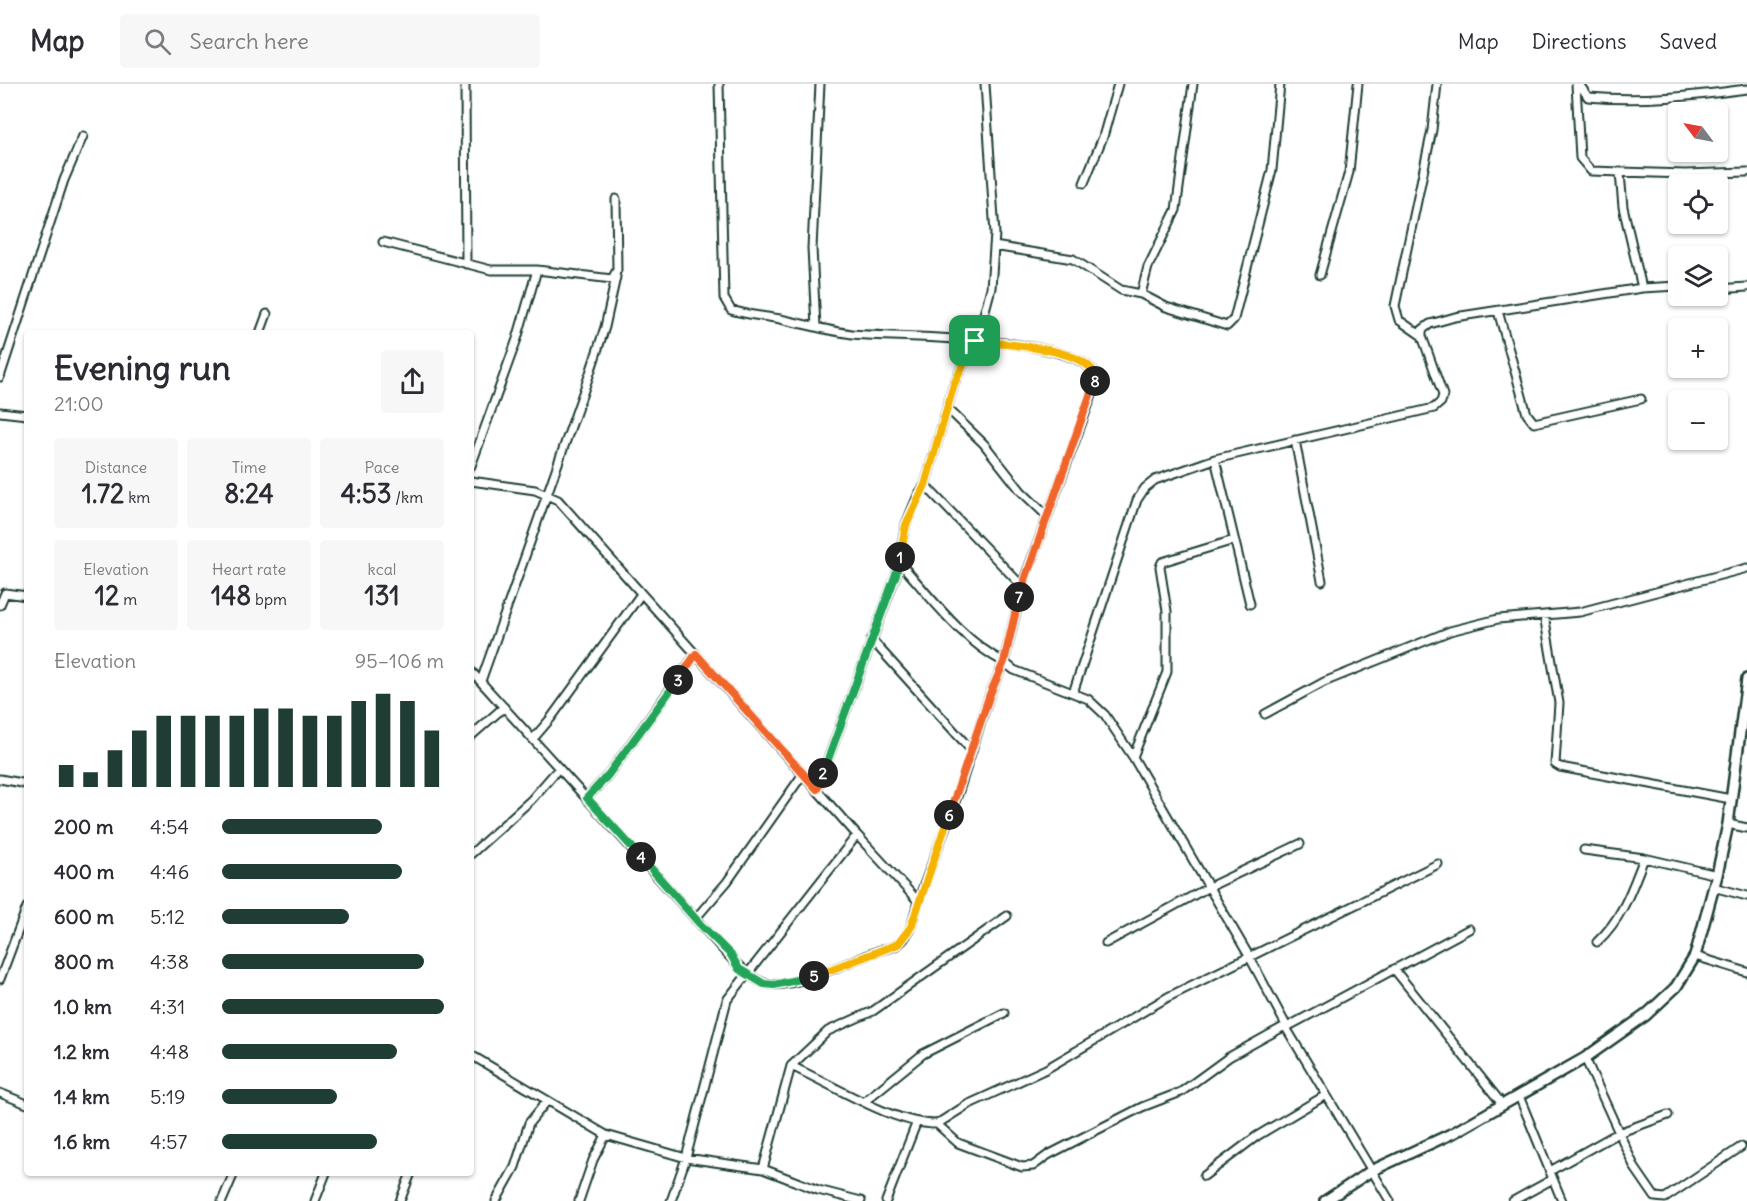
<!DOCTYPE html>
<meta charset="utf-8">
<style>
:root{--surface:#fff;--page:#f7f7f7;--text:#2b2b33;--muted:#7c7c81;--line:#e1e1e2;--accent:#1f3d34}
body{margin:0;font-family:Delius,sans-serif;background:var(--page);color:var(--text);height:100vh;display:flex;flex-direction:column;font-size:22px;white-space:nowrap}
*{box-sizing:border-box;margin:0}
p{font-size:20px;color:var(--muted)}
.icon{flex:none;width:33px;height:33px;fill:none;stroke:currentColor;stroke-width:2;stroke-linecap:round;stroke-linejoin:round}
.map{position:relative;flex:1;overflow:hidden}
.drawer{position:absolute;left:24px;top:246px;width:450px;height:846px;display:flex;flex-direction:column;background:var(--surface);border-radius:6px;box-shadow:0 2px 4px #0004}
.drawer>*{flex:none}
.needle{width:39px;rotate:302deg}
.buttons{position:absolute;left:1668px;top:18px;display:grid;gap:12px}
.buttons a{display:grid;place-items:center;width:60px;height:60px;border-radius:6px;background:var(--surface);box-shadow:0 2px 4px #0004;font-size:30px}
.pin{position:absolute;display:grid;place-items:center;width:51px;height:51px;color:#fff;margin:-26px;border-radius:12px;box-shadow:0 3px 9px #0006}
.km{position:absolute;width:30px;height:30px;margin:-15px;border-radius:50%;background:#222;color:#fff;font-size:16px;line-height:30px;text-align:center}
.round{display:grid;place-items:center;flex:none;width:63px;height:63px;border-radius:6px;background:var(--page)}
.headline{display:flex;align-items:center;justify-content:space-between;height:102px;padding:0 30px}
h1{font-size:33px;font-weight:700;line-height:45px}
.figures{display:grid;grid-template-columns:repeat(3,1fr);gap:9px;height:102px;padding:6px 30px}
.figures div{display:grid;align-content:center;border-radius:6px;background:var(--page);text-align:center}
.figures b{font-size:26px;font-weight:700}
.figures small{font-size:16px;font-weight:400}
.figures p{font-size:16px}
.chart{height:168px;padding:12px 30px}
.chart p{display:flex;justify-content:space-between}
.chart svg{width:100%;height:108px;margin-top:6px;stroke:var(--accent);stroke-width:6}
ul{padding:0 30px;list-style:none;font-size:20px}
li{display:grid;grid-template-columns:96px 72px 1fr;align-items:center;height:45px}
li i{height:15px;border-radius:8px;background:var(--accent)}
header{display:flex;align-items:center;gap:36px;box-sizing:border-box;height:84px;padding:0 30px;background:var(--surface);border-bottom:2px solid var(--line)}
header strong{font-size:28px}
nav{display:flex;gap:33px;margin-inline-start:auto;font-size:21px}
.search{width:420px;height:54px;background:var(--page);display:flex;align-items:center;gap:15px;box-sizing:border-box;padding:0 21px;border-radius:6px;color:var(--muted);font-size:22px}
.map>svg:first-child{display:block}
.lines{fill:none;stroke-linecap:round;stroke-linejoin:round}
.street-casing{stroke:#1f3d34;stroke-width:11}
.secondary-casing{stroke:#1f3d34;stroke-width:14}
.street{stroke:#fff;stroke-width:7}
.secondary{stroke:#fff;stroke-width:9}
.split-1-casing{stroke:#fff;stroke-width:12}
.split-2-casing{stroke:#fff;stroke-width:12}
.split-3-casing{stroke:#fff;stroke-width:12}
.split-4-casing{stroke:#fff;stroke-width:12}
.split-5-casing{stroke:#fff;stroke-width:12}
.split-6-casing{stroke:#fff;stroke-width:12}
.split-7-casing{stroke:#fff;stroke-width:12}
.split-8-casing{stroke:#fff;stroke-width:12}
.split-9-casing{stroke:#fff;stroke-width:12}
.split-1{stroke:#f5b400;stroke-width:8}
.split-2{stroke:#22a559;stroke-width:8}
.split-3{stroke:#f0652b;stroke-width:8}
.split-4{stroke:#22a559;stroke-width:8}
.split-5{stroke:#22a559;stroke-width:8}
.split-6{stroke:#f5b400;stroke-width:8}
.split-7{stroke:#f0652b;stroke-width:8}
.split-8{stroke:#f0652b;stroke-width:8}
.split-9{stroke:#f5b400;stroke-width:8}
</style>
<header>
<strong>Map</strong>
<div class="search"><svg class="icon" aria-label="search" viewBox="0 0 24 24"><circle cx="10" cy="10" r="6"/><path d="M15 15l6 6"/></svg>Search here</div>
<nav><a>Map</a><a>Directions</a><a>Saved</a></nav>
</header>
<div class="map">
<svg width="1747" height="1117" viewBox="0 0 1747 1117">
<rect width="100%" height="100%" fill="#fff"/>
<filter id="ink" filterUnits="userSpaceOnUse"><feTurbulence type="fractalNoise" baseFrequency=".0167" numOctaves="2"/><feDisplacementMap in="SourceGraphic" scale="12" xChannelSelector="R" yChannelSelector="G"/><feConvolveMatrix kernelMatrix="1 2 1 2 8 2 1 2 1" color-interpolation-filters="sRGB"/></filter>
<g filter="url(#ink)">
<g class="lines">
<defs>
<path id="street" d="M465 0 466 180
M719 0 724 214 731 226C747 231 764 232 780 235 804 240 828 247 852 250 899 254 1070 251 1095 289L1093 308 1022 502 1004 578C961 556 931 513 899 478
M1193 0 1176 126 1148 183 1141 210 1166 223 1227 242 1234 235 1272 86 1280 0
M1576 0 1580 74 1591 87 1685 90 1747 88
M1579 0 1588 13C1641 18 1694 12 1747 5
M1620 89 1623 123 1642 204
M1084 99 1103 53 1118 0
M383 158 491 186H537L612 195 617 186 616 115
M994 162 1073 175 1121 206 1141 210
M1320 191 1349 88 1358 0
M1718 205 1747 203
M1498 227 1527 330 1534 339 1641 315
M816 243 812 164 820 0
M260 249 267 230
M1422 252 1399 236 1395 222 1432 46 1437 0
M0 293 64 96 83 52
M947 324 984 360 1021 407 1047 432
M0 328 27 331
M1295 356 1322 497
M1215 375 1250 520
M471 382 517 255 537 186
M471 397 535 406 558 416 857 751
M925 401 1022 502
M0 521 5 509 27 512
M1544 531 1559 619 1555 680 1560 683 1731 715
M871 555 972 667
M471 587 700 840C717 858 742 891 764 899 789 909 853 875 878 867 886 864 894 864 900 859 912 848 914 832 918 817
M481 597 590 289 605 243 616 193
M1073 609 1137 416 1145 404 1155 396 1215 375 1434 324 1441 318 1443 311 1422 252V246L1430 240 1455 233 1642 204 1678 202
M1265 630 1324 598 1450 547 1498 535 1580 528 1747 484
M471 652 504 623
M533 655 551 634 641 510
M1133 673 1167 588V527L1160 483 1162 478 1234 456
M0 695 27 700
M817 705 896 491 906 440 918 411 925 401 954 300 980 245 991 204 995 150 985 0
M587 714 608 691 696 570
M1728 740 1747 744
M1584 766 1644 774
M471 770 531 716 559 684
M1713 803 1747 812
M695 835 727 798 803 690
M1597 858C1622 835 1632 805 1644 774L1717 791
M1106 859 1209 803 1300 760
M1695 872 1747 888
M1394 885 1502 1020
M0 895 27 823
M1287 943 1469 845
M471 971 606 1051 686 1074 763 1085 818 1106 861 1117
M1585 974 1635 1084 1655 1113 1665 1114 1741 1063
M791 982C834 1001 892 1040 937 1040L958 1059 1022 1083 1033 1082 1048 1071 1142 1023 1181 1008 1229 973 1285 942
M0 1009 27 1020
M1519 1012 1562 1117
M865 1017 923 970 1004 929
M937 1040 967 1021 1046 985 1168 913 1438 780
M763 1085 791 982 828 947 873 927 1007 832
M1550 1087 1618 1049 1668 1031
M1204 1092 1257 1052 1326 1011
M222 1117 234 1089
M315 1117 326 1089
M400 1117 411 1089
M496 1117 515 1083 529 1039 547 1017
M579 1117 593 1076 606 1051
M671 1117 686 1074 727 916 857 751 918 817 958 710 990 610 1004 578 1014 586 1088 615 1105 631 1133 673 1249 872 1287 943 1285 942 1390 1117
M886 1117 916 1040
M1513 1117 1553 1095"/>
<path id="secondary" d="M1325 1117 1371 1087 1453 1049 1585 974 1646 931 1676 903 1695 872 1717 791 1728 740 1747 595"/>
</defs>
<!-- street casing -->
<use href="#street" class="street-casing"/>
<!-- secondary casing -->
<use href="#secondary" class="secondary-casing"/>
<!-- street -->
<use href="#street" class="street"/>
<!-- secondary -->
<use href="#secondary" class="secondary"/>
</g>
</g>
<g class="lines" filter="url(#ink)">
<defs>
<path id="split-1" d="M900 473 906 441 925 401 954 300 975 257"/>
<path id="split-2" d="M823 689 896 490 900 473"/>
<path id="split-3" d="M678 596 696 570 817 705 823 689"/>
<path id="split-4" d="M641 773 587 714 608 691 678 596"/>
<path id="split-5" d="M641 773 700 840 731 871 739 885 764 900 774 901 814 892"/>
<path id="split-6" d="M814 892 898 860 911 843 949 731"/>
<path id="split-7" d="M949 731 990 610 1004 578 1019 513"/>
<path id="split-8" d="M1019 513 1095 297"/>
<path id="split-9" d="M975 257C1006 261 1077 262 1095 289V297"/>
</defs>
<!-- split-1 casing -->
<use href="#split-1" class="split-1-casing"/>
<!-- split-2 casing -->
<use href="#split-2" class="split-2-casing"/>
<!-- split-3 casing -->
<use href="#split-3" class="split-3-casing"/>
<!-- split-4 casing -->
<use href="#split-4" class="split-4-casing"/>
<!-- split-5 casing -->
<use href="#split-5" class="split-5-casing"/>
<!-- split-6 casing -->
<use href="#split-6" class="split-6-casing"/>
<!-- split-7 casing -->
<use href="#split-7" class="split-7-casing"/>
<!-- split-8 casing -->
<use href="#split-8" class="split-8-casing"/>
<!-- split-9 casing -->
<use href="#split-9" class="split-9-casing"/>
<!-- split-1 -->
<use href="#split-1" class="split-1"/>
<!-- split-2 -->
<use href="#split-2" class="split-2"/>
<!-- split-3 -->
<use href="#split-3" class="split-3"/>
<!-- split-4 -->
<use href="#split-4" class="split-4"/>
<!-- split-5 -->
<use href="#split-5" class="split-5"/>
<!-- split-6 -->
<use href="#split-6" class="split-6"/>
<!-- split-7 -->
<use href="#split-7" class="split-7"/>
<!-- split-8 -->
<use href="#split-8" class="split-8"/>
<!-- split-9 -->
<use href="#split-9" class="split-9"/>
</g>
</svg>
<div class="buttons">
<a><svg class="needle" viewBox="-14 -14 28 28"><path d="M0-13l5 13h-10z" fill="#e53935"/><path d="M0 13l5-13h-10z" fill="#7c7c81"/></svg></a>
<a><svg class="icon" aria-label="locate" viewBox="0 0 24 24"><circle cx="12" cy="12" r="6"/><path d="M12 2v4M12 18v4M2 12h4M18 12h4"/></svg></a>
<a><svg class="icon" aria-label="layers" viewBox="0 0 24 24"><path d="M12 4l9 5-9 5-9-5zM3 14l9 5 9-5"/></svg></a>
<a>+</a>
<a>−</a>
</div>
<div class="pin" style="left:975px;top:257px;background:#1e9e55"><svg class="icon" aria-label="arrive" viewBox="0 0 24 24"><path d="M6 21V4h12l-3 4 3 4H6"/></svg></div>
<b class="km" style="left:900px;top:473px">1</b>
<b class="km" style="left:823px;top:689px">2</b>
<b class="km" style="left:678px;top:596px">3</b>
<b class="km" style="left:641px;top:773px">4</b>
<b class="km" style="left:814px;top:892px">5</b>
<b class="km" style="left:949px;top:731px">6</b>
<b class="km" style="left:1019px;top:513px">7</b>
<b class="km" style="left:1095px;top:297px">8</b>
<section class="drawer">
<div class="headline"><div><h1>Evening run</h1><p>21:00</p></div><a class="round"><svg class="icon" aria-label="share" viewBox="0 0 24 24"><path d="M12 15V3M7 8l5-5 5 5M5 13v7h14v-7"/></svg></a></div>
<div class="figures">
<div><p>Distance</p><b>1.72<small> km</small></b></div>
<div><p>Time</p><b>8:24</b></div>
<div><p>Pace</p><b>4:53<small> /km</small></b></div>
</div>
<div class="figures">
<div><p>Elevation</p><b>12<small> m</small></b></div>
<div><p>Heart rate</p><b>148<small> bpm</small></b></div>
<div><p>kcal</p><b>131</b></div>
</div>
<div class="chart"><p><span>Elevation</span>95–106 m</p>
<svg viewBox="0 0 160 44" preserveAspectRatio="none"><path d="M5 44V35M15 44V38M25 44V29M35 44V21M45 44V15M55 44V15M65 44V15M75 44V15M85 44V12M95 44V12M105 44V15M115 44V15M125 44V9M135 44V6M145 44V9M155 44V21"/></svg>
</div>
<ul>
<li><b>200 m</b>4:54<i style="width:72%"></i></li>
<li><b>400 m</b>4:46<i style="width:81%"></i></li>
<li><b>600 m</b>5:12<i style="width:57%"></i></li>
<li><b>800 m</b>4:38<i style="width:91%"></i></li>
<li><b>1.0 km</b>4:31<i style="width:100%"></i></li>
<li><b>1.2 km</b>4:48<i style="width:79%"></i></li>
<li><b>1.4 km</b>5:19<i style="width:52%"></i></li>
<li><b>1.6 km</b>4:57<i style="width:70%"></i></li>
</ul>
</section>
</div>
